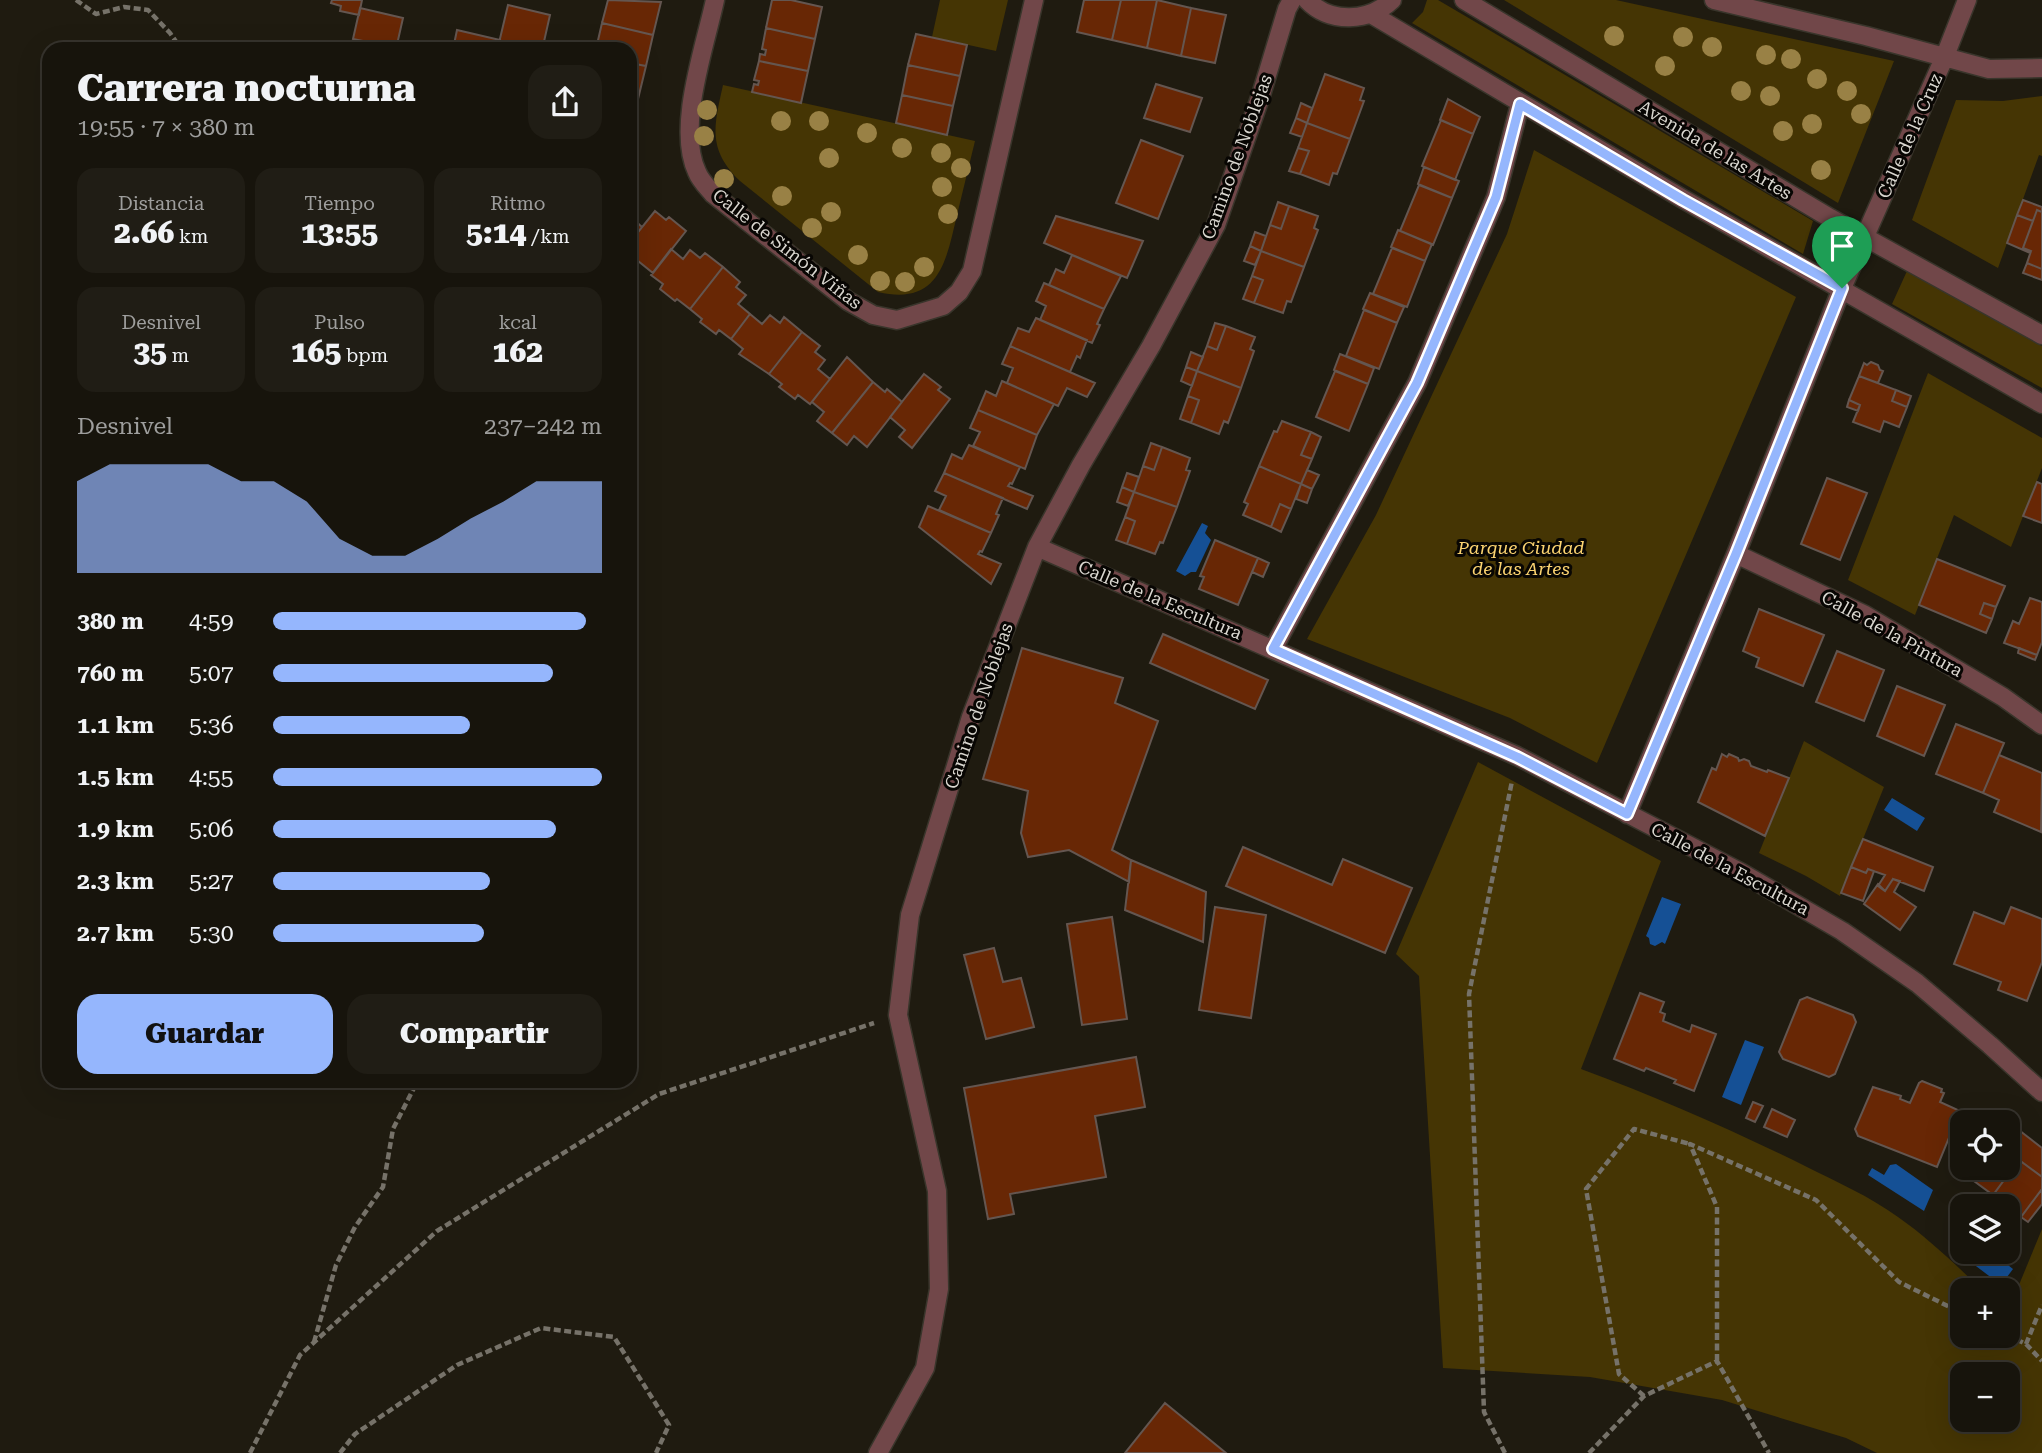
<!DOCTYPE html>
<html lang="es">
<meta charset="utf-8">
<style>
:root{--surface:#17140c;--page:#201d15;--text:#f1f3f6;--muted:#9e9e9d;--line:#36332d;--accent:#95b6fd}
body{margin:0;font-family:"Roboto Serif",serif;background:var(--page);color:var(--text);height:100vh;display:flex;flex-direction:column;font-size:26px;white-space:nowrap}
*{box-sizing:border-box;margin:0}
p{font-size:23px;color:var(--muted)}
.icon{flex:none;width:38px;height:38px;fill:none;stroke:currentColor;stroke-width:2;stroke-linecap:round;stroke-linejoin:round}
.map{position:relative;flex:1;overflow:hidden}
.sheet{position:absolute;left:42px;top:42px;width:595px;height:1046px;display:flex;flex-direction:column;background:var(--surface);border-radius:21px;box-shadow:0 7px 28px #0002,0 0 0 2px var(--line)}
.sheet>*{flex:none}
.controls{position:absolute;left:1950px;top:1110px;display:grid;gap:14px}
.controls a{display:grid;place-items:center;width:70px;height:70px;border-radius:14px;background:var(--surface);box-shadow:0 7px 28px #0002,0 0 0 2px var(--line);font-size:35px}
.pin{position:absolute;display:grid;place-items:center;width:60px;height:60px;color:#fff;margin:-72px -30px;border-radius:50% 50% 50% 0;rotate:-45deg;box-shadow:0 0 7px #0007}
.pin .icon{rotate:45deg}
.round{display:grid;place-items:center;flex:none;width:74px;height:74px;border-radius:21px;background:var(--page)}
.headline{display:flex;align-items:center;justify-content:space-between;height:119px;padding:0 35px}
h1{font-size:38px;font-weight:800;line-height:52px}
.figures{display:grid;grid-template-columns:repeat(3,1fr);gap:10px;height:119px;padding:7px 35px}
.figures div{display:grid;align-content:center;border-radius:18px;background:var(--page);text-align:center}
.figures b{font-size:30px;font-weight:800}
.figures small{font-size:19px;font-weight:400}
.figures p{font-size:19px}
.chart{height:196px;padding:14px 35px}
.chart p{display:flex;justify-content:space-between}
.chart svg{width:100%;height:126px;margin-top:7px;fill:var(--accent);opacity:.7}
.primary-button{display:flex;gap:14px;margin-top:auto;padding:14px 35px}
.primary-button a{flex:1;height:80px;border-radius:21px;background:var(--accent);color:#111;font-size:28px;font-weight:800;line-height:80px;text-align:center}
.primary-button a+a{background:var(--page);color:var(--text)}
ul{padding:0 35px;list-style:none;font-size:23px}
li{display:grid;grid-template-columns:112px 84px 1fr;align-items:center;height:52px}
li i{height:18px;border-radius:9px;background:var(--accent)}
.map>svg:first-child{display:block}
.green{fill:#453504;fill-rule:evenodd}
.water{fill:#155095}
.building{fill:#682705;stroke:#645650;stroke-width:2}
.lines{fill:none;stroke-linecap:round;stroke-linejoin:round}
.minor-casing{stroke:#39352b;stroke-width:21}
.path{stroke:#767269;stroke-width:4.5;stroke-dasharray:7 3.5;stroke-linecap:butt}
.minor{stroke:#714749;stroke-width:18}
.tree{fill:#998145}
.route-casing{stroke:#fff;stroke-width:14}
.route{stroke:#95b6fd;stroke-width:9}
.labels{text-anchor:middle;stroke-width:6;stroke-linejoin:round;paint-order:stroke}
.street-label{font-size:18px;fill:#d9d6cf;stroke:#080603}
.park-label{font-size:18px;font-style:italic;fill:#fcd471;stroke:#080603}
</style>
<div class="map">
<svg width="2042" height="1453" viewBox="0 0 2042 1453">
<rect width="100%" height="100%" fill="#1f1b10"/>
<!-- green -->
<path class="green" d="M940 0H1008L996 51 932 37Z
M1427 0H1438L1813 221 1803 254 1412 23 1423 12Z
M1504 0H1616L1894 61 1838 203Z
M723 85 975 141C969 166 963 190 957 215 946 262 939 306 878 292L740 181C707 149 714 126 723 85Z
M2042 96V156L2039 155 1998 268 1912 220 1956 100 2003 101Z
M1534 150 1796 297 1597 763 1510 718 1307 639 1376 515 1507 234Z
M1907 271 2042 346V388L1892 304Z
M1928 373 2042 438V468L2011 547 1954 515 1915 615 1848 580Z
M1804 741 1884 787 1840 896 1806 876 1759 853Z
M1478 762 1661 861 1581 1069C1657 1097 1732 1130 1805 1166 1837 1182 1869 1196 1898 1217 1928 1238 1955 1264 1982 1290H1962V1335H2007V1314L2042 1229V1453H1877L1846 1438 1722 1400 1590 1377 1443 1368 1419 976 1396 954ZM1962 1374H2007V1419H1962Z"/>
<!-- water -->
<path class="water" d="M1202 523 1208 526 1205 533 1211 540 1196 572H1191L1185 576 1176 571Z
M1892 798 1925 818 1917 831 1884 810Z
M1662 897 1681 904 1665 944 1662 942 1655 946 1650 944 1649 938 1646 936Z
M1745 1040 1764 1047 1741 1105 1722 1097Z
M1896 1164 1933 1190 1924 1211 1868 1175 1872 1168 1884 1175 1890 1165Z
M1975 1251H1990L2013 1269 2001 1285 1968 1260Z"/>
<!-- building -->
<path class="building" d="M332 0H362L359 15 340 11 341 6 331 3Z
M608 0 661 2 653 35 602 23Z
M772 0H791L822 7 815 39 766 28Z
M1084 0H1121L1112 40 1077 32Z
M1121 0H1157L1147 48 1112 40Z
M1157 0 1191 8 1181 56 1147 48Z
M508 5 550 15 543 46 530 42 528 49 498 47Z
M360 8 403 18 396 49 366 48 368 42 353 39Z
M1191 8 1226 15 1215 63 1181 56Z
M602 23 653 35 646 66 630 63V49H596Z
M766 28 815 39 808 71 759 61 760 54 765 55 766 50 762 49Z
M457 30 500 40 498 49H453Z
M916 34 967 45 960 76 908 65Z
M759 61 808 71 801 103 752 92 754 84 758 85 759 81 754 80Z
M630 63 646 66 638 99 630 97Z
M908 65 960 76 953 106 902 95Z
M1325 74 1364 88 1360 100 1364 101 1350 139 1307 123Z
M1156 84 1202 98 1190 132 1144 118Z
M902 95 953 106 947 135 896 123Z
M630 97 638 99 630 133Z
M1448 99 1480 117 1473 134 1440 120Z
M1301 103 1312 108 1307 123 1296 118Z
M1296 118 1307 123 1302 137 1290 133Z
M1441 120 1473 134 1455 180 1422 166Z
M1307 123 1350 139 1337 174 1333 173 1329 185 1300 174 1309 151 1298 148Z
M1141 140 1183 156 1158 219 1116 203Z
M1298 148 1309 151 1300 174 1289 171Z
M1424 167 1459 181 1452 198 1418 184Z
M630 174 637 196 630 198Z
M1419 185 1452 198 1433 245 1400 231Z
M2023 200 2042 207V212L2037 210 2033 221 2017 215Z
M1278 202 1289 206 1281 229 1270 225Z
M1289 206 1318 216 1314 228 1318 230 1304 267 1261 251 1270 225 1281 229Z
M2037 210 2042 212V269L2027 263 2031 251 2023 248Z
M655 211 666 220 669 217 686 231 653 273 638 261 632 269 630 267V242Z
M2017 215 2033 221 2023 248 2031 251 2030 253 2007 243Z
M630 216 642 227 630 242Z
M1056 216 1143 241 1127 278 1044 243Z
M1398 230 1432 244 1425 261 1391 247Z
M1255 232 1266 236 1261 251 1250 246Z
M1250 246 1261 251 1255 265 1244 261Z
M1392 248 1425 261 1407 307 1373 294Z
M671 249 683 259 690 250 700 258 705 253 723 267 690 309 677 299 675 301 660 289 663 284 651 275Z
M1261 251 1304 267 1291 302 1287 301 1283 313 1254 303 1263 280 1252 276Z
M1072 255 1121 276 1104 309 1049 285 1056 269 1064 273Z
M2027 263 2042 269V280L2023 273Z
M723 267 740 282 736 287 746 295 738 304 750 314 731 339 719 330 716 334 700 322 702 319 690 309Z
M1252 276 1263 280 1254 303 1243 299Z
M1044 283 1104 309 1097 324 1100 325 1092 343 1040 320 1046 306 1036 301Z
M1370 293 1404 307 1397 323 1363 309Z
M1364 310 1397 323 1379 369 1346 356Z
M750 314 762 324 770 315 780 323 784 317 802 332 769 374 739 354 743 349 731 339Z
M1036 318 1087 340 1080 358 1077 356 1070 372 1010 346 1018 328 1029 332Z
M1215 323 1226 326 1217 350 1207 346Z
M1226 326 1255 337 1250 349 1254 351 1241 388 1197 371 1207 346 1217 350Z
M802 332 820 346 815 352 825 360 818 369 830 379 810 404 798 395 795 399 779 387 782 384 769 374Z
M1010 346 1095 383 1087 397 1067 388 1058 406 1007 383 1013 368 1002 364Z
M1191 352 1203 357 1197 371 1186 367Z
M1340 354 1374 368 1368 384 1334 370Z
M847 357 873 382 832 433 817 421 824 412 812 402Z
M1871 362 1878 365 1880 370 1883 371 1878 383 1859 376 1864 363 1867 365Z
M1186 367 1197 371 1192 386 1181 381Z
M1197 371 1241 388 1228 423 1224 421 1219 434 1191 423 1199 400 1188 396Z
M1335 371 1368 384 1349 431 1316 417Z
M924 374 941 387 938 390 950 399 912 448 899 437 905 430 890 417Z
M1859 376 1896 390 1892 401 1907 407 1899 427 1884 421 1880 432 1853 422 1860 405 1849 400Z
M1002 381 1054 404 1037 435 978 410 986 391 996 396Z
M873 382 885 392 887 389 902 402 867 447 854 436 847 445 832 433Z
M1896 390 1911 396 1907 407 1892 401Z
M1188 396 1199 400 1191 423 1180 419Z
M1849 400 1860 405 1858 411 1847 407Z
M978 410 1037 435 1025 469 973 446 980 432 970 428Z
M1282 421 1311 432 1301 455 1312 459 1301 484 1259 466 1274 431 1277 432Z
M1311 432 1321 437 1312 459 1301 455Z
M1151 443 1162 447 1154 470 1143 466Z
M969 445 1020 467 1012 484 1010 483 1008 486 1033 496 1027 509 944 473 952 454 962 459Z
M1162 447 1190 458 1186 470 1190 471 1177 507 1134 492 1143 466 1154 470Z
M1259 466 1301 484 1291 509 1280 504 1271 527 1243 515 1248 504 1244 502Z
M1307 470 1319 475 1312 489 1301 484Z
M944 473 1003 498 996 514 999 515 991 533 939 510 946 496 935 491Z
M1127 473 1139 477 1134 492 1122 487Z
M1827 478 1867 493 1840 560 1801 544Z
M2037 482 2042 484V523L2023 516Z
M1301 484 1312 489 1307 503 1296 499Z
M1122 487 1134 492 1128 506 1117 502Z
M1134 492 1177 507 1163 543 1160 542 1155 554 1127 544 1135 521 1125 517Z
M1280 504 1291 509 1281 532 1271 527Z
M928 506 991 533 982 552 980 551 978 554 1001 564 991 584 919 527Z
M1125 517 1135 521 1127 544 1116 540Z
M1215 540 1258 558 1238 605 1199 589 1204 577 1200 576Z
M1258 558 1269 563 1263 577 1252 572Z
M1937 559 2005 586 1996 607 1984 603 1980 614 1992 619 1986 633 1919 605Z
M2030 598 2042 602V642L2037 655 2004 643 2013 621 2019 624Z
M1984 603 1996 607 1992 619 1980 614Z
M1759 609 1824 635 1803 686 1756 667 1759 658 1743 651Z
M1163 634 1268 680 1255 709 1150 663Z
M1022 648 1123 678 1115 703 1158 721 1112 850 1131 860 1129 882 1069 850 1028 857 1021 833 1028 791 983 779Z
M2019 648 2037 655 2035 660 2018 653Z
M1837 651 1884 670 1864 721 1816 702Z
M1897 686 1945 705 1924 756 1877 736Z
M1956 724 2004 743 1983 793 1936 774Z
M1722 754 1727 757 1729 754 1738 758 1739 761 1744 759 1749 761 1751 766 1767 772 1768 770 1789 778 1765 836 1698 802 1712 768 1716 770Z
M1999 755 2042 773 2041 832 1994 812 1999 800 1983 793Z
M1863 839 1933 867 1924 891 1893 879 1885 891 1878 886 1885 875 1868 869 1866 873 1851 867Z
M1243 847 1332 885 1343 859 1412 888 1385 953 1226 886Z
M1131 860 1206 892 1203 942 1125 910Z
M1851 867 1866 873 1868 869 1874 871 1863 901 1841 893Z
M1893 879 1900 881 1894 892 1916 907 1900 930 1864 904 1878 884 1885 891Z
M1215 907 1266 915 1251 1018 1199 1010Z
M2011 907 2042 919V962L2027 1001 1998 990 2001 982 1954 964 1974 912 2004 924Z
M1112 917 1127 1019 1082 1025 1067 924Z
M994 948 1003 982 1021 978 1034 1027 986 1039 964 955Z
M1640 993 1664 1002 1660 1012 1665 1014 1663 1021 1690 1032 1692 1025 1716 1034 1694 1091 1674 1083 1676 1080 1646 1068 1644 1071 1614 1059Z
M1807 997 1853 1015 1856 1022 1835 1074 1829 1077 1783 1059 1779 1052 1800 1000Z
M1136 1057 1145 1107 1095 1116 1106 1177 1010 1194 1014 1214 988 1219 964 1088Z
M1922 1081 1942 1089 1941 1092 1944 1093 1940 1102 1960 1111 1937 1167 1858 1136 1855 1129 1873 1087 1901 1096 1900 1099 1910 1103 1919 1083Z
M1753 1102 1763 1106 1755 1122 1746 1118Z
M1772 1109 1795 1120 1787 1137 1764 1127Z
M2015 1127 2042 1148V1175L2041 1176 2019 1160 1993 1195 1974 1181 1985 1167H2007V1138Z
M2019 1160 2042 1177V1189L2021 1217 1993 1195Z
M2042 1189V1204L2028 1222 2021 1217Z
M1165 1403 1226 1453H1125Z"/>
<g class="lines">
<defs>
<path id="minor" d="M715 0C705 47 676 128 697 172 700 180 708 188 713 194L848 301 873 315 897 320 943 306 959 292 972 271 1034 0
M1307 0C1330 24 1369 22 1392 0
M1464 0 1830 218 2042 335
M1714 0 1866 36 1989 69 2042 68
M1371 14 1683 199 2042 404
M1037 547 1517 756 1742 873 1842 931 1917 983 1990 1045 2042 1092
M1736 554 1865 615 2003 697 2042 725
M1273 649 1417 383 1496 197 1520 104
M1627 814 1736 554 1842 288 1945 56 1967 0
M878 1453 925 1368 939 1289 937 1191 898 1015 910 915 971 717 1037 547 1081 465 1151 346 1216 225 1261 95 1287 9 1292 0"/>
</defs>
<!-- minor casing -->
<use href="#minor" class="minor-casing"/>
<!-- path -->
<path class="path" d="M76 0 96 14 124 7 148 10 170 33 181 49
M2007 1335 2026 1344 2042 1361
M314 1342 336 1265 355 1227 383 1187 393 1129 417 1082
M2026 1344 2042 1305
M1717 1361V1207L1690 1144 1816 1200 1899 1282 1962 1313
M1644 1396 1619 1374 1586 1189 1634 1129 1690 1144
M250 1453 300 1355 437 1231 659 1094 874 1023
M340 1453 355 1434 457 1365 541 1328 614 1337 669 1425 656 1453
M1505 1453 1484 1412 1469 994 1512 781
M1589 1453 1644 1396 1717 1361 1769 1453"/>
<!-- minor -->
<use href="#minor" class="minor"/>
</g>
<!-- trees -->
<g class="tree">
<circle cx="1614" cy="36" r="10"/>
<circle cx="1683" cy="37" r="10"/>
<circle cx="1712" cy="47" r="10"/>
<circle cx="1766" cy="55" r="10"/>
<circle cx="1791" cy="59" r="10"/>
<circle cx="1665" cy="66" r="10"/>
<circle cx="1817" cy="79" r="10"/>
<circle cx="1741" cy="91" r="10"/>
<circle cx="1847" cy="91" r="10"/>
<circle cx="1770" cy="96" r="10"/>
<circle cx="707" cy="110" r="10"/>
<circle cx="1861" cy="114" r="10"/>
<circle cx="781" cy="121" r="10"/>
<circle cx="819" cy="121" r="10"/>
<circle cx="1812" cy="124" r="10"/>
<circle cx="1783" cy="131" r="10"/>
<circle cx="867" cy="133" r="10"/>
<circle cx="704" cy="136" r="10"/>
<circle cx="902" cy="148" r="10"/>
<circle cx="941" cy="153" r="10"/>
<circle cx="829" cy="158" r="10"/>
<circle cx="961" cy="168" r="10"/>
<circle cx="1821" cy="170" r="10"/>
<circle cx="724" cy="179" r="10"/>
<circle cx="942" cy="187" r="10"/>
<circle cx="782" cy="196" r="10"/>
<circle cx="831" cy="212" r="10"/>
<circle cx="948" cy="214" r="10"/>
<circle cx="812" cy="228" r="10"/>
<circle cx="858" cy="255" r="10"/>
<circle cx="924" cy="267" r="10"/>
<circle cx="880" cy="281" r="10"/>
<circle cx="905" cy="282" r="10"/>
</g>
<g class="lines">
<defs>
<path id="route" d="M1520 104 1683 200 1842 288 1736 554 1627 814 1517 757 1273 649 1417 383 1496 197Z"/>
</defs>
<!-- route casing -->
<use href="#route" class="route-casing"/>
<!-- route -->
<use href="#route" class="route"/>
</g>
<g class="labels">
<!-- street labels -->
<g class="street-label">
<text transform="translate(1910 136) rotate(-66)" y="6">Calle de la Cruz</text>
<text transform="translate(1715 150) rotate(31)" y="6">Avenida de las Artes</text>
<text transform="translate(1237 157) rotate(-70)" y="6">Camino de Noblejas</text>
<text transform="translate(787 249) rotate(38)" y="6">Calle de Simón Viñas</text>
<text transform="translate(1160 600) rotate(23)" y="6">Calle de la Escultura</text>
<text transform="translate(1892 634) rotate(29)" y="6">Calle de la Pintura</text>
<text transform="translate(979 706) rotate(-71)" y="6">Camino de Noblejas</text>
<text transform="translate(1730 869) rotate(28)" y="6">Calle de la Escultura</text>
</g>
<!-- park labels -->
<g class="park-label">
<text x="1521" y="554">Parque Ciudad<tspan x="1521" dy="21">de las Artes</tspan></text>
</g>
</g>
</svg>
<div class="controls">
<a><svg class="icon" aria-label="locate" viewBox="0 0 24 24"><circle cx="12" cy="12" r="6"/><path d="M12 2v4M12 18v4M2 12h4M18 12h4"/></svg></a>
<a><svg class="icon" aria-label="layers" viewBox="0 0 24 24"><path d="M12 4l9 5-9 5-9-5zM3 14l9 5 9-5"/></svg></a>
<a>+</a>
<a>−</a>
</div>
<div class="pin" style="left:1842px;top:288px;background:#1e9e55"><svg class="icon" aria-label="arrive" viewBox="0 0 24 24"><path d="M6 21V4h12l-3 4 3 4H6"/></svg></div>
<section class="sheet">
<div class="headline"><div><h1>Carrera nocturna</h1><p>19:55 · 7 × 380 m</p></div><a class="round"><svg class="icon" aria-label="share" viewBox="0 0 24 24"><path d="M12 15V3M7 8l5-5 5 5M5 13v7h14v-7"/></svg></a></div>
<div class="figures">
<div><p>Distancia</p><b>2.66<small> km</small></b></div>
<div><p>Tiempo</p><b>13:55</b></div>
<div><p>Ritmo</p><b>5:14<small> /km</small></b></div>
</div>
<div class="figures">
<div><p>Desnivel</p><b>35<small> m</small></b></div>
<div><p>Pulso</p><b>165<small> bpm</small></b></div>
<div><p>kcal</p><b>162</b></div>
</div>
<div class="chart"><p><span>Desnivel</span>237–242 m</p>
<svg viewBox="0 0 160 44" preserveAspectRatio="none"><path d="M0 44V12L10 6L20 6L30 6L40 6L50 12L60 12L70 19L80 32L90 38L100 38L110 32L120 25L130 19L140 12L150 12L160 12V44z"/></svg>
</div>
<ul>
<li><b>380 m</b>4:59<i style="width:95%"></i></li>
<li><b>760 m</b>5:07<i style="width:85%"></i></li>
<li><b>1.1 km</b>5:36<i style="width:60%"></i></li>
<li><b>1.5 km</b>4:55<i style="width:100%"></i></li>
<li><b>1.9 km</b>5:06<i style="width:86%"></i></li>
<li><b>2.3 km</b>5:27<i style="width:66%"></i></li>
<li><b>2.7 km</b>5:30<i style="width:64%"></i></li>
</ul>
<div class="primary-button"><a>Guardar</a><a>Compartir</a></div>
</section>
</div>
